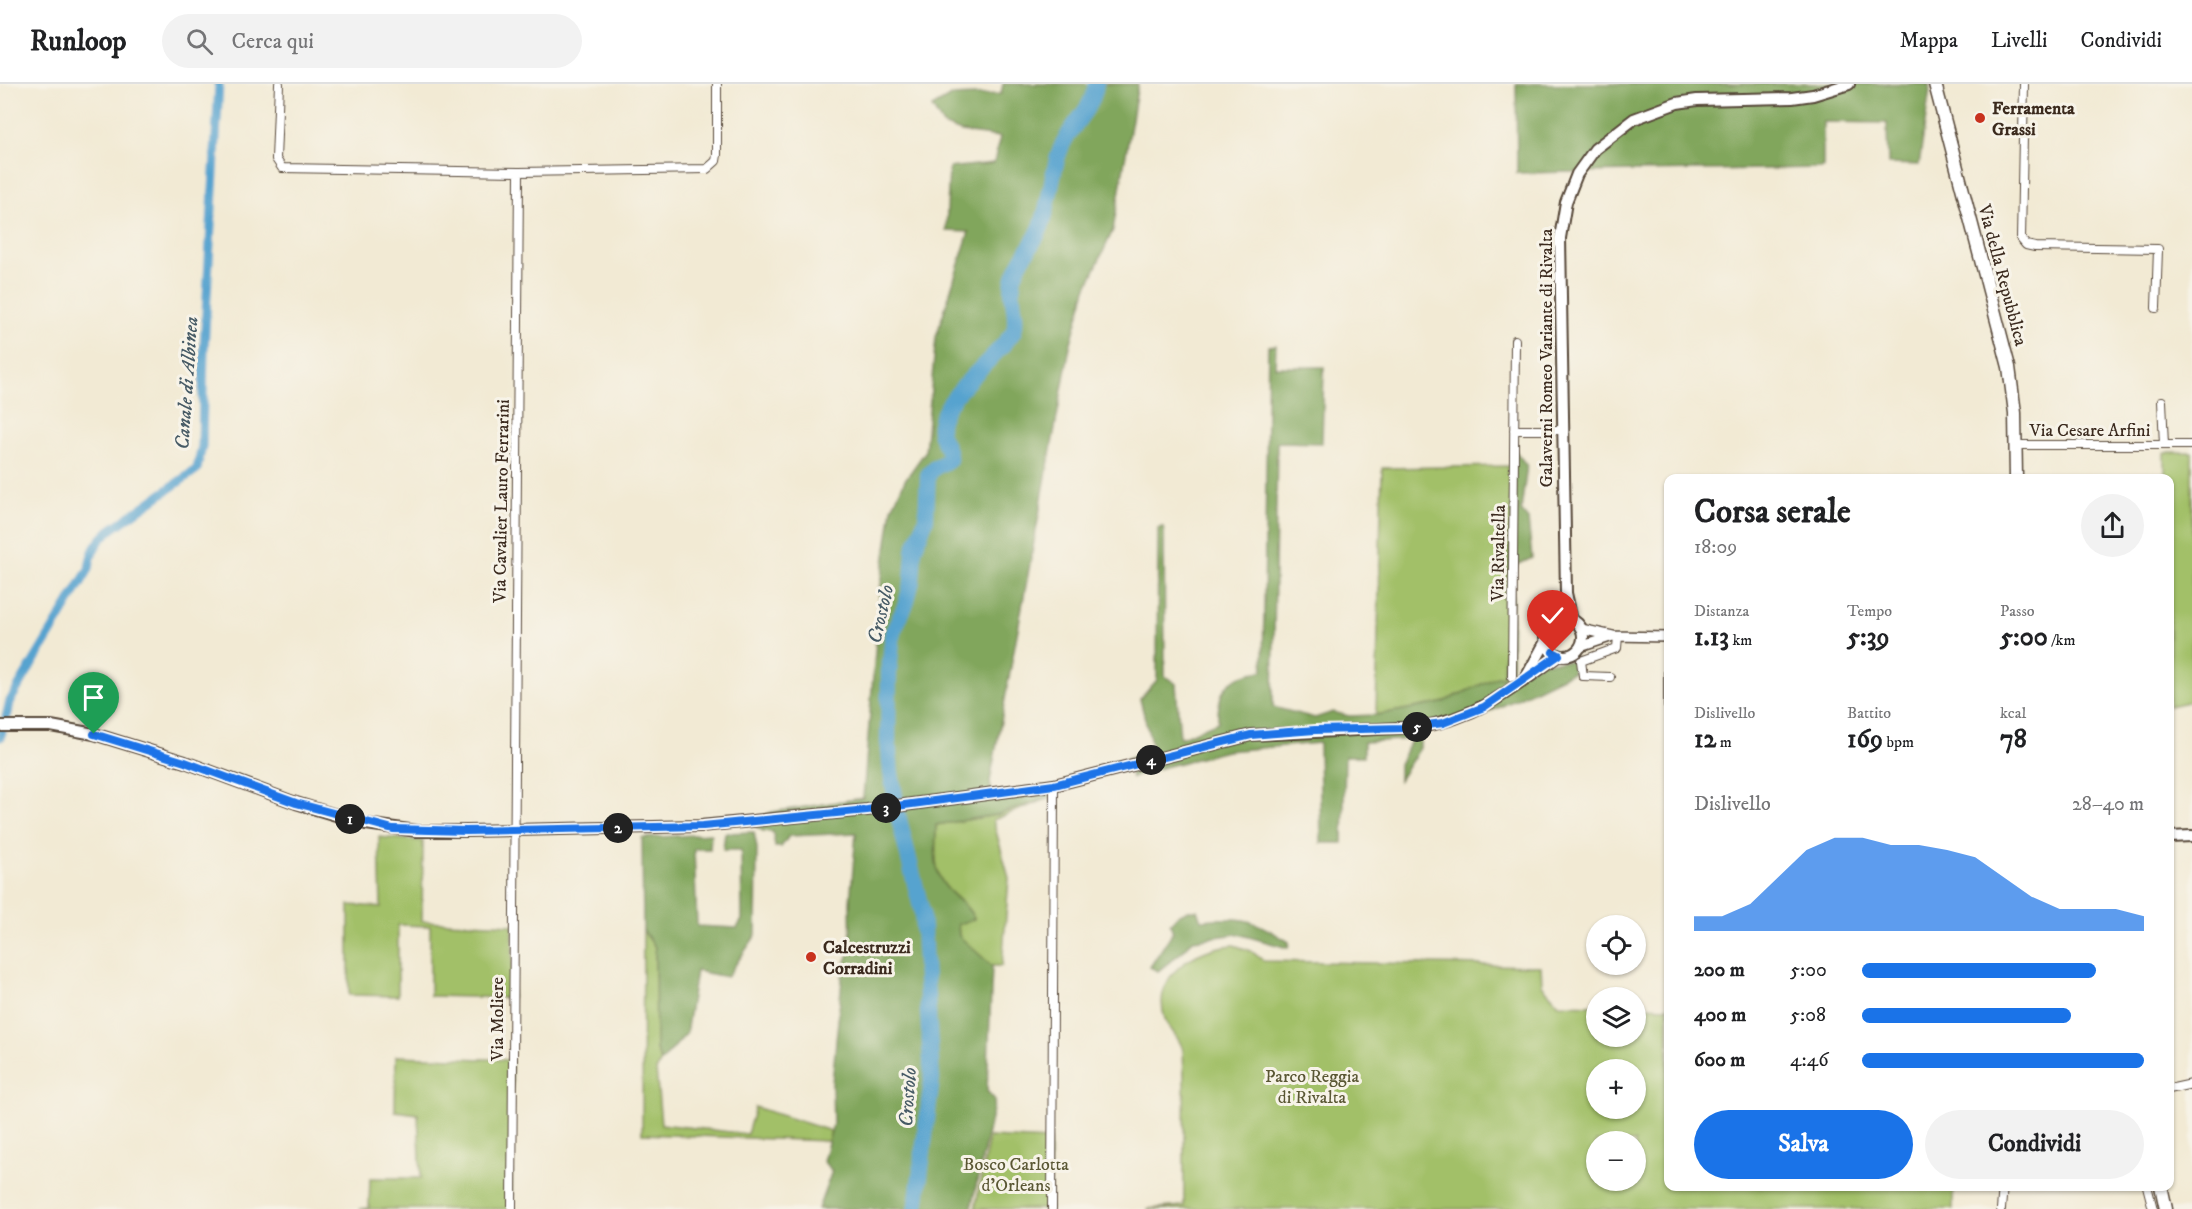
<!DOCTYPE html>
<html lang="it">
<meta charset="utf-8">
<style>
:root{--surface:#fff;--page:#f2f2f2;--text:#202124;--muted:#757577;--line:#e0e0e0;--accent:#1a73e8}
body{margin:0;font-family:"IM FELL DW Pica",serif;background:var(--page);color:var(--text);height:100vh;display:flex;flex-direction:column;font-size:22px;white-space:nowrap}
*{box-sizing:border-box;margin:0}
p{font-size:20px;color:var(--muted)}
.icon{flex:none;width:33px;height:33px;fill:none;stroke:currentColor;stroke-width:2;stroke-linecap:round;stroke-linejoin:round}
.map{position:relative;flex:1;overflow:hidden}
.panel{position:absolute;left:1664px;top:390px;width:510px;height:717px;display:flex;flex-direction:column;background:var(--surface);border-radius:12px;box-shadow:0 2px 4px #0004}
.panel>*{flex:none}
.tools{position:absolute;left:1586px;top:831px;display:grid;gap:12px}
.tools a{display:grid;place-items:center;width:60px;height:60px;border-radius:50%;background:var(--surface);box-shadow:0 2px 4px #0004;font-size:30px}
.pin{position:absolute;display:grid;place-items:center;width:51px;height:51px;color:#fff;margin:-62px -26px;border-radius:50% 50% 50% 0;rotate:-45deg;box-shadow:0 0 6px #0007}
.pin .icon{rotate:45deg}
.km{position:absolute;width:30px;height:30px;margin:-15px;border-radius:50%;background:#222;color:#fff;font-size:16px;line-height:30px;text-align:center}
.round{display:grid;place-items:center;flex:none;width:63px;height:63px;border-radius:32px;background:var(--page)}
.headline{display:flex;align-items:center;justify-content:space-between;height:102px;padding:0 30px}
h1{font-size:33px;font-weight:800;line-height:45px}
.stats{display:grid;grid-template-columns:repeat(3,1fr);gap:9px;height:102px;padding:6px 30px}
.stats div{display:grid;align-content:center}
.stats b{font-size:26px;font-weight:800}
.stats small{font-size:16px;font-weight:400}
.stats p{font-size:16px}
.chart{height:168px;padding:12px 30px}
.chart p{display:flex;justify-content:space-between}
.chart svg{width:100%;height:108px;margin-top:6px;fill:var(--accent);opacity:.7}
.action{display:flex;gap:12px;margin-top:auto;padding:12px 30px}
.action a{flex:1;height:69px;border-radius:36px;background:var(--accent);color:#fff;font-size:24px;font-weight:800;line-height:69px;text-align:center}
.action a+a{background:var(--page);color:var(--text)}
ul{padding:0 30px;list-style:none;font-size:20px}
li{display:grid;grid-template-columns:96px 72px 1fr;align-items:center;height:45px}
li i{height:15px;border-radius:8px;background:var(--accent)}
header{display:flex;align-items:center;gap:36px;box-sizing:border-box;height:84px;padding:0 30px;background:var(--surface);border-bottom:2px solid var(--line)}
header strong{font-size:28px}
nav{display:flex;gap:33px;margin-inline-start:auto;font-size:21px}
.search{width:420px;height:54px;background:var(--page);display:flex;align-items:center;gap:15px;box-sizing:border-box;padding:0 21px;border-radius:33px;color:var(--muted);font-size:22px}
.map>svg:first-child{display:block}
.green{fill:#a2c068;stroke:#6e7543;stroke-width:1.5;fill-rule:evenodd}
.forest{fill:#81a65c;stroke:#5e683d;stroke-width:1.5}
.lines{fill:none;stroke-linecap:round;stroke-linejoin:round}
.canal{stroke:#56a3cf;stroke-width:9}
.river{stroke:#56a3cf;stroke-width:16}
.minor-casing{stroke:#564739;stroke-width:10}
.tertiary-casing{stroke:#564739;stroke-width:12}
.secondary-casing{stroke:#564739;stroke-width:14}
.primary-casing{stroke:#564739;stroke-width:15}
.minor{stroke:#fff;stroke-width:8}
.tertiary{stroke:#fff;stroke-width:9}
.secondary{stroke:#fff;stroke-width:10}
.primary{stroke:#fff;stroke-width:12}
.route-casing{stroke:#fff;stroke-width:12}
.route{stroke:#1a73e8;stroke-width:8}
.poi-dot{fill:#c8321e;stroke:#f7f3e8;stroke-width:2}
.labels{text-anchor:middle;stroke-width:6;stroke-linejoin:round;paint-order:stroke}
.poi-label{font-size:18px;font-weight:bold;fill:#3b2a1e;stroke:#f7f3e8;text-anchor:start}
.street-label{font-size:18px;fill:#3b2a1e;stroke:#f7f3e8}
.park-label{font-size:18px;fill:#5a5734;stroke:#f7f3e8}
.water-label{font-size:20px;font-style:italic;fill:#465a65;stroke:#f7f3e8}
</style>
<header>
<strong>Runloop</strong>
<div class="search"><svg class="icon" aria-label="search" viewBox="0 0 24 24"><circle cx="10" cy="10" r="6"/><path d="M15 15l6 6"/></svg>Cerca qui</div>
<nav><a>Mappa</a><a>Livelli</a><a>Condividi</a></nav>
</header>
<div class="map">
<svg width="2192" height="1125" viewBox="0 0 2192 1125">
<rect width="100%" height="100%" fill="#f7f3e8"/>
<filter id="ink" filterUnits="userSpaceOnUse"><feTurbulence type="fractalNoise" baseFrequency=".0167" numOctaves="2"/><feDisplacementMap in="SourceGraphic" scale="12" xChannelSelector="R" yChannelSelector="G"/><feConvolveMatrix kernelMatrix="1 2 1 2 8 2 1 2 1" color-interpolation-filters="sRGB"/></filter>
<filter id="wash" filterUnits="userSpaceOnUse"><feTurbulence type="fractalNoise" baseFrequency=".008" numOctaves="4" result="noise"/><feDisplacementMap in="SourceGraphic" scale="24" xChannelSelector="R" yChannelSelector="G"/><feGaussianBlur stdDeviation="1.35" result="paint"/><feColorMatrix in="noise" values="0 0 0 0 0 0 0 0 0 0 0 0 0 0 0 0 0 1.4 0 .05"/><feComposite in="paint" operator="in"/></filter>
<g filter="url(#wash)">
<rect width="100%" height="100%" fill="#f2ead4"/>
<!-- green -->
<path class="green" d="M2165 368H2192V617L2169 622V394H2165Z
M1513 382 1503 596 1499 592 1441 619 1376 631 1382 384Z
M1054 712 993 736 1009 794 1002 882H992L959 853 958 840 974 834C967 819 954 814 945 802 932 786 936 760 936 741L996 731 1042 714Z
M379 753 423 757 422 837 513 841 512 914 430 912V842L398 841V912L349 911V821L381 823Z
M643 846 655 863 656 965 661 978 656 986 661 1040 747 1050 755 1023 831 1047 828 1057 642 1050Z
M1234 861 1251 867 1264 877 1541 882 1542 901 1559 920 1596 921V952H1635V922L1668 923V1102L1953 1103V1125H1147L1184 1122C1183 1071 1186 1018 1183 967 1182 956 1169 946 1165 935 1150 891 1197 863 1234 861ZM1596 986H1635V1024H1596ZM1596 1058H1635V1096H1596Z
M396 972 512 976V1125H359L369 1124 370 1094H421L418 1030 395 1027Z
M989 1053 1050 1056V1125H975Z"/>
<!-- forest -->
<path class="forest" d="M1003 0H1138L1113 146 1086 205 1070 262 990 697 993 716 1050 709 1054 712 996 731 936 741C936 760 932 786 945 802 955 815 968 820 974 835L958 840 959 852 992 882 987 1007 995 1016 971 1125H818L832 1087 823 1077 833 1040 832 999 843 885 851 865 850 819 856 749 789 752 781 763H775L773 748 763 747 749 738 772 728 863 714 880 507 892 424 905 396 925 368 936 253 969 148 946 147 949 84 994 79 1000 53 961 48 943 41 932 23 951 12 1001 10Z
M1516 0H1929L1930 5 1919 81 1888 80 1887 39 1823 38V84L1517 89Z
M1276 261 1275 283H1324L1322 359 1277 358 1273 623 1315 634 1333 628 1349 632 1376 631 1441 619 1499 592 1503 595 1514 365 1527 382 1521 426 1528 436 1532 474 1513 483 1512 594 1544 578 1574 577 1573 588 1475 635 1420 650V664L1399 696V680L1412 655 1364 658V672H1345L1343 759H1321L1319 659 1227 667 1141 689 1132 694 1125 675 1153 667 1140 615 1157 596 1158 444 1164 443 1165 592 1176 600 1180 654 1218 638C1217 603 1230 591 1263 587L1268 262Z
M754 748 757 764 756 851 727 893 696 887 686 950 661 978 656 965 655 863 643 846 642 754 711 750 710 765H694L697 842 737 844 742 836 741 766H723L725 749Z
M1188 826H1197L1201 836C1245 832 1252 835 1289 858L1288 864 1238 850 1193 856 1182 868 1158 887 1150 883 1173 848 1170 840 1178 831Z"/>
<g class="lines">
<!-- canal -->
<path class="canal" d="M6 633 10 617 89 485C91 467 96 459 109 447L197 385 202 362 204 265 219 0
M0 653 2 648"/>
<!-- river -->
<path class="river" d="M916 1125 932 995 922 828 899 735 891 689 888 657 889 588 893 548 906 520 912 497 914 466 926 435 928 391 934 384 949 376C951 363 938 355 940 341 944 311 998 273 1014 247 1019 229 1008 212 1014 193 1020 173 1036 159 1042 140 1051 115 1051 88 1061 64 1070 41 1093 26 1096 0"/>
</g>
</g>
<g filter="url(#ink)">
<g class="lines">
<defs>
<path id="minor" d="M279 0 276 75 282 84 519 88 707 85 716 77 717 71V0
M2024 0 2021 155 2026 161 2035 163 2158 165 2156 224
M2162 317 2164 361
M1514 346H1562
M2016 361H2192
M1668 586V622
M1512 593 1515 256
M1610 593 1583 592 1581 577 1617 564 1618 552
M2169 1005 2192 1000
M2147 1102 2153 1125
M512 1125 519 88
M1052 1125 1054 701
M2001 1125 2003 1102"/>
<path id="tertiary" d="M1581 545 1613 552 1668 553
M1580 563 1610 553"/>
<path id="secondary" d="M1545 553a19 19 0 1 1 38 0a19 19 0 1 1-38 0Z
M1572 536 1566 509 1560 154 1566 118 1577 90 1595 65 1634 35 1677 19 1697 16 1792 14 1813 11 1849 0
M1528 590 1546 557
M0 642H51L94 650 185 678 296 719 366 740 417 747H467L700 742 867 726 1054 701 1251 651 1420 643C1480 633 1512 605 1559 571
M2169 753 2192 752"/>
<path id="primary" d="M1935 0 2009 283 2015 329 2016 394
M2161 1102 2166 1125"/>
</defs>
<!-- minor casing -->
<use href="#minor" class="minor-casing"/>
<!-- tertiary casing -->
<use href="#tertiary" class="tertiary-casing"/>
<!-- secondary casing -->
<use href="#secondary" class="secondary-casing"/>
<!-- primary casing -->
<use href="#primary" class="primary-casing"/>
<!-- minor -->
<use href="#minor" class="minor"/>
<!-- tertiary -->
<use href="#tertiary" class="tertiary"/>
<!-- secondary -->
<use href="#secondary" class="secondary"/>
<!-- primary -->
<use href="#primary" class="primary"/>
</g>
</g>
<g class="lines" filter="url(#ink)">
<defs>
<path id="route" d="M94 650 185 678 296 719 393 745 466 747 703 742 867 726 1054 701 1251 651 1315 646 1404 644 1443 639 1484 623 1559 571 1553 568"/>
</defs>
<!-- route casing -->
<use href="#route" class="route-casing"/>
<!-- route -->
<use href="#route" class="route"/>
</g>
<!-- markers -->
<g class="poi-dot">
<circle cx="1980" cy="34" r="6"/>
<circle cx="811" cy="873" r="6"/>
</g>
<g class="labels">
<!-- poi labels -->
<g class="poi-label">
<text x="1992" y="30">Ferramenta<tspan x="1992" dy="21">Grassi</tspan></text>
<text x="823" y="869">Calcestruzzi<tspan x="823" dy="21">Corradini</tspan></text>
</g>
<!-- street labels -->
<g class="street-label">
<text transform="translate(2003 191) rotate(75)" y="6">Via della Repubblica</text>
<text transform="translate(1546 274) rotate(-90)" y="6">Galaverni Romeo Variante di Rivalta</text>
<text x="2090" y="352">Via Cesare Arfini</text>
<text transform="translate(501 417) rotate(-89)" y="6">Via Cavalier Lauro Ferrarini</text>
<text transform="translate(1498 469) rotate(-89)" y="6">Via Rivaltella</text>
<text transform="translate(497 935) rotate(-90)" y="6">Via Moliere</text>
</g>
<!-- park labels -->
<g class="park-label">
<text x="1312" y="998">Parco Reggia<tspan x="1312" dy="21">di Rivalta</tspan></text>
<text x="1016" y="1086">Bosco Carlotta<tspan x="1016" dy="21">d'Orleans</tspan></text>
</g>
<!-- water labels -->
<g class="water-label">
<text transform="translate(186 299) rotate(-86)" y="7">Canale di Albinea</text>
<text transform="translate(880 530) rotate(-77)" y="7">Crostolo</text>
<text transform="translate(907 1013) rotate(-86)" y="7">Crostolo</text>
</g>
</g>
</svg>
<div class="tools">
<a><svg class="icon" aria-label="locate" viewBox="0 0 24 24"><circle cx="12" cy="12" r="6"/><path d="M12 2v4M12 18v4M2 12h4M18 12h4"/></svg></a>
<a><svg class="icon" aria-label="layers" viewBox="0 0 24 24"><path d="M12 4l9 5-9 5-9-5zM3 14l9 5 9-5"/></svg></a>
<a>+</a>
<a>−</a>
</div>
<div class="pin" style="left:94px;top:650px;background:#1e9e55"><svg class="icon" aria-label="arrive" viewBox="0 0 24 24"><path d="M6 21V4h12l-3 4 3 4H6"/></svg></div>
<div class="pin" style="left:1553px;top:568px;background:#d93025"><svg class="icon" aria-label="check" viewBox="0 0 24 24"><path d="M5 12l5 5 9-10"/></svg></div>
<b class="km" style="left:350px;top:735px">1</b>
<b class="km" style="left:618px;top:744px">2</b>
<b class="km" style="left:886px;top:724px">3</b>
<b class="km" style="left:1151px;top:676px">4</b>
<b class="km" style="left:1417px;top:643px">5</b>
<section class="panel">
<div class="headline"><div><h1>Corsa serale</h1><p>18:09</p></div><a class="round"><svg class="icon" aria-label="share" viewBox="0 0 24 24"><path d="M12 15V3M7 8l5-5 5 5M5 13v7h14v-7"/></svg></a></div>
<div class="stats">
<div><p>Distanza</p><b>1.13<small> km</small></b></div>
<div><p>Tempo</p><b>5:39</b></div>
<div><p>Passo</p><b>5:00<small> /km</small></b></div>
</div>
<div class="stats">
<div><p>Dislivello</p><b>12<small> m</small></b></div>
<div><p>Battito</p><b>169<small> bpm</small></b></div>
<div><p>kcal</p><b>78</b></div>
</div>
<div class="chart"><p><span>Dislivello</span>28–40 m</p>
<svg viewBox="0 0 160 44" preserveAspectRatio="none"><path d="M0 44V38L10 38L20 33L30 22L40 11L50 6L60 6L70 9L80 9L90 11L100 14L110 22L120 30L130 35L140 35L150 35L160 38V44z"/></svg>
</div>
<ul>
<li><b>200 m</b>5:00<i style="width:83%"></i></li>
<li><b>400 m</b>5:08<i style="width:74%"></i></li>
<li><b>600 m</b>4:46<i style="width:100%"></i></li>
</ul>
<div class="action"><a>Salva</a><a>Condividi</a></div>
</section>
</div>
